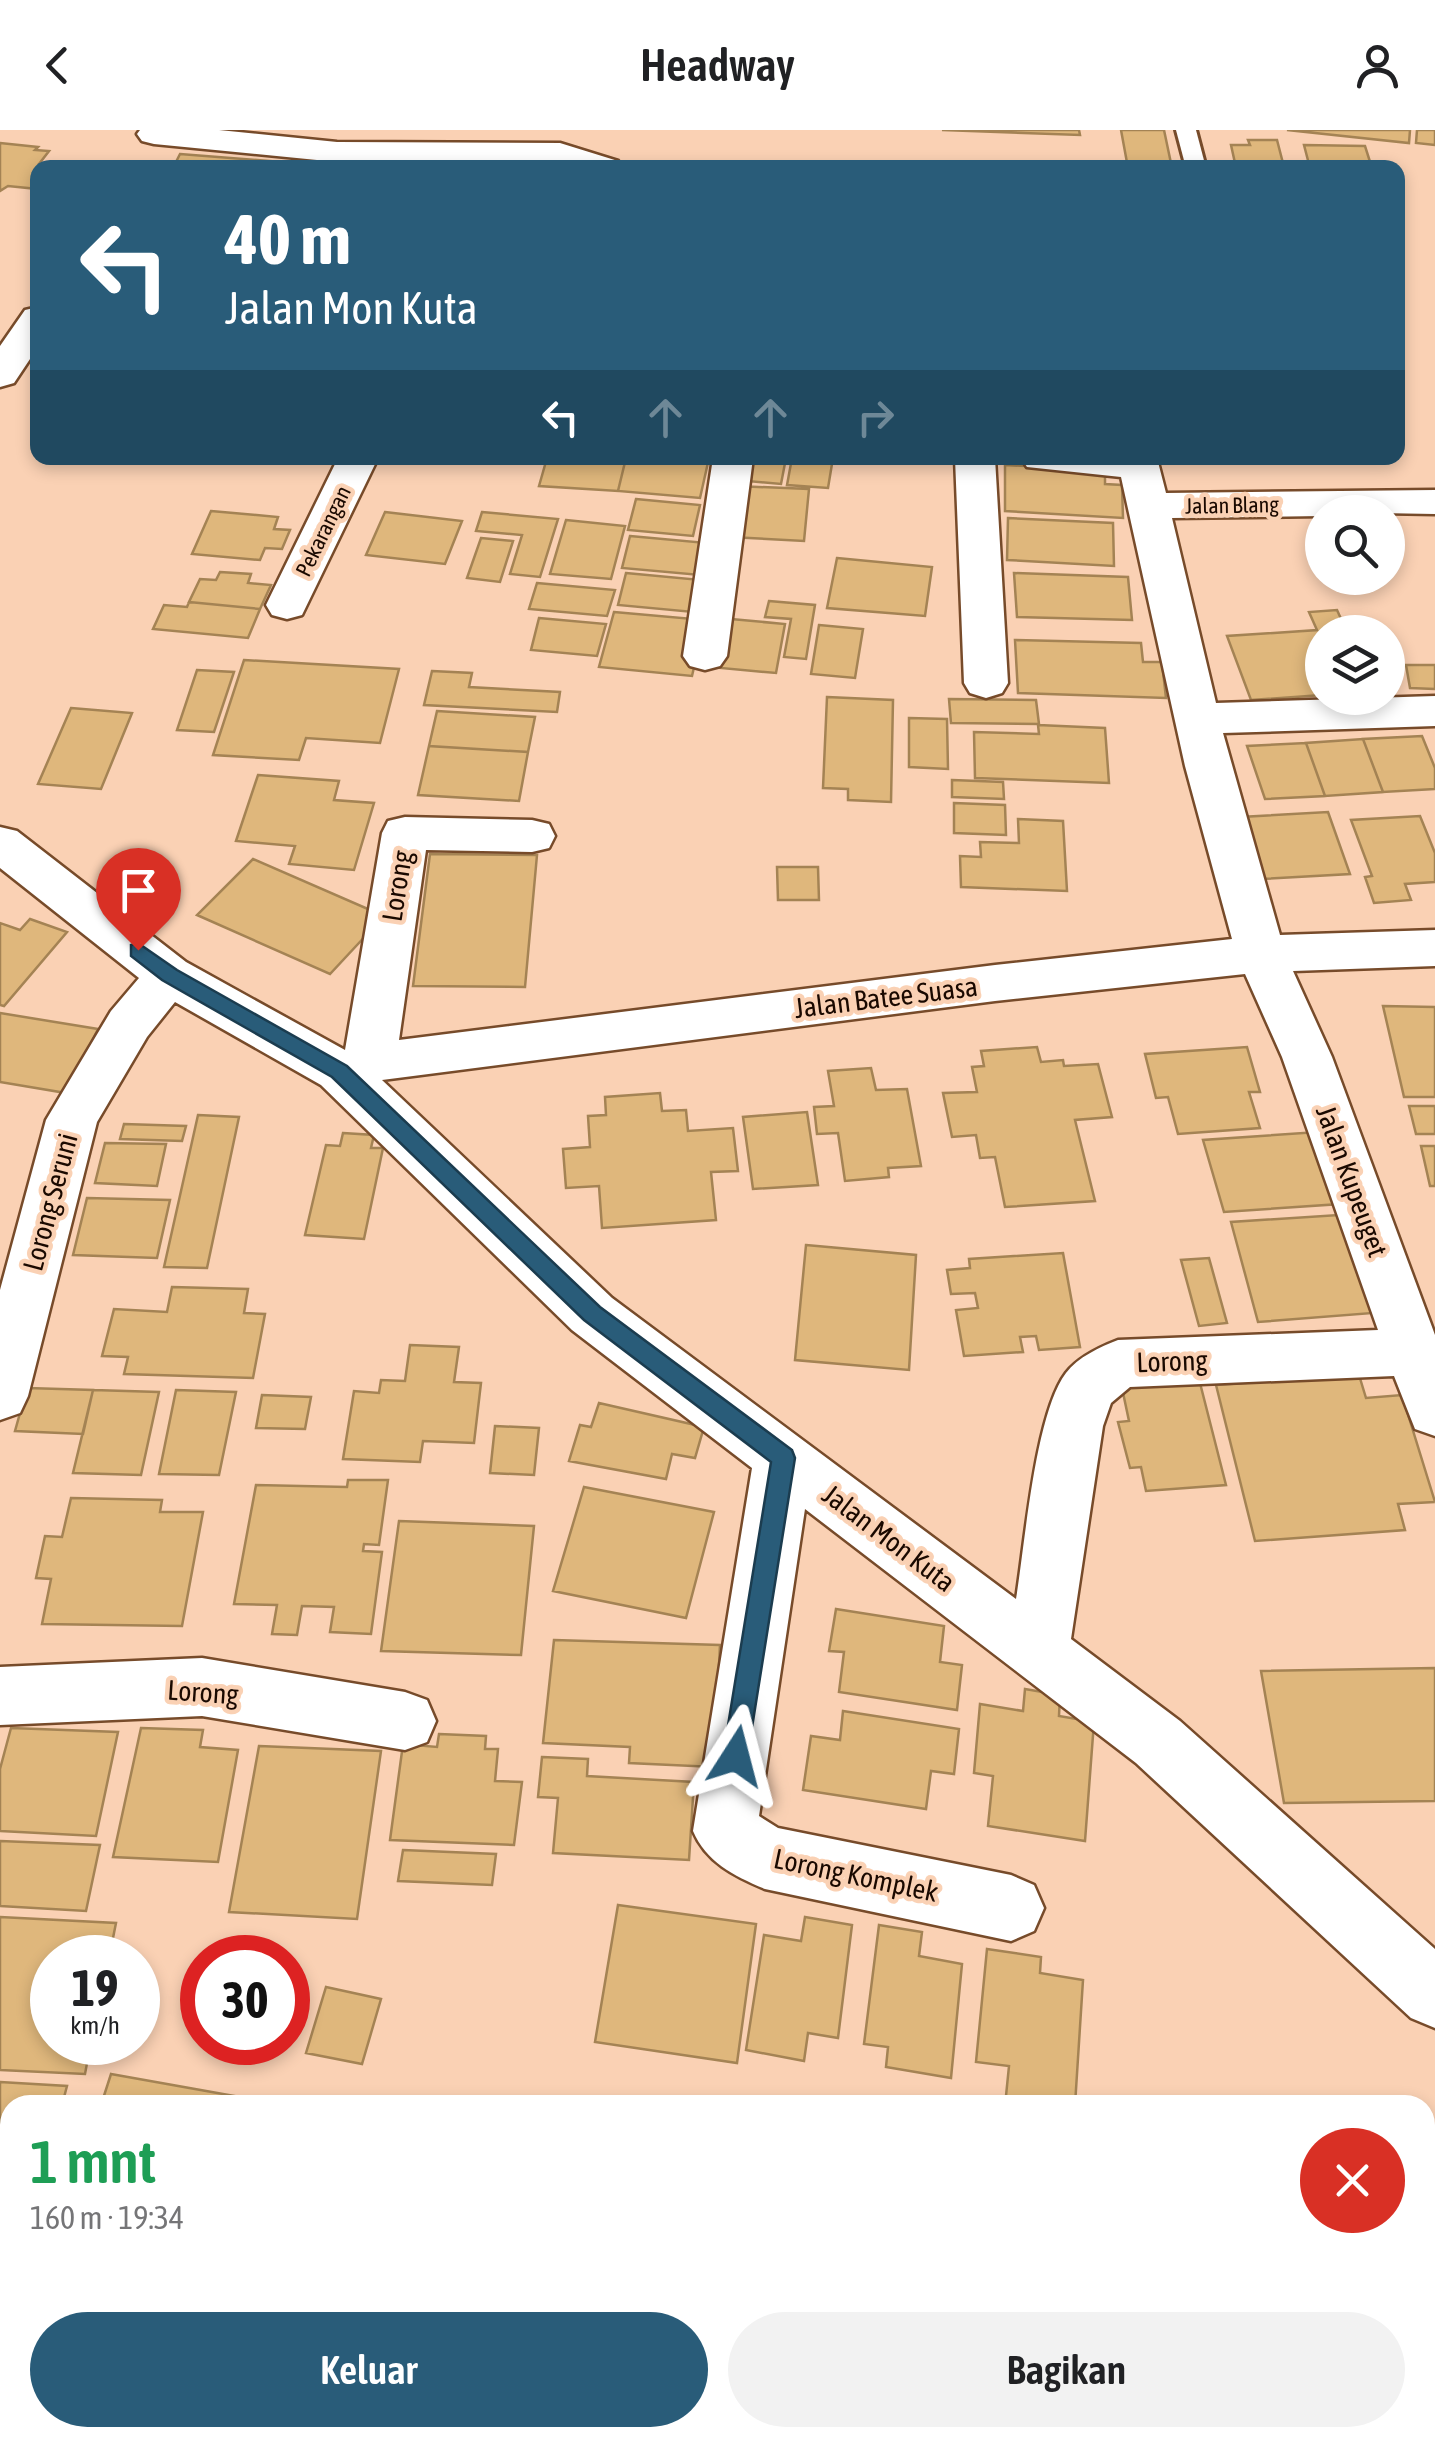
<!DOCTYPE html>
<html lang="id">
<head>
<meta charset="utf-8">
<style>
  :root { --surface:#fff; --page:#f2f2f2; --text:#202124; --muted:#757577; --accent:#295c79 }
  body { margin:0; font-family:"Asap Condensed",sans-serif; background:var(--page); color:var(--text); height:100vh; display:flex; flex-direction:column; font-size:38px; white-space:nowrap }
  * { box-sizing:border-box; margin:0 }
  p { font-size:32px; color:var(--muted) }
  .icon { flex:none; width:55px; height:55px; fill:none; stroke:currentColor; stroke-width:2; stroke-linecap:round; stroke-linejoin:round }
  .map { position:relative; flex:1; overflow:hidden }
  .sheet { position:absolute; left:0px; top:1965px; width:1435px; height:352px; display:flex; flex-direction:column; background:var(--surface); border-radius:30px 30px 0 0; box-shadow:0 5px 15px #0003 }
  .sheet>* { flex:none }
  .top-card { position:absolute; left:30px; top:30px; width:1375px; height:305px; border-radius:20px; box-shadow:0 5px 15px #0003; background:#295c79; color:#fff; overflow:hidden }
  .controls { position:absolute; left:1305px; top:365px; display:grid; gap:20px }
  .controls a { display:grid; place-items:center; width:100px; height:100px; border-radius:50%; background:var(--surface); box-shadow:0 5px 15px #0003; font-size:50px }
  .speed { position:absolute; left:30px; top:1805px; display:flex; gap:20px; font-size:50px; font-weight:700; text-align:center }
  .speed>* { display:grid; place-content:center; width:130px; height:130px; border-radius:50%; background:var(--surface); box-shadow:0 5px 15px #0003; line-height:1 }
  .speed small { font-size:25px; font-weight:400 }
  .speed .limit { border:15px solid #d22; background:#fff; color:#111 }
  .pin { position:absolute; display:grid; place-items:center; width:85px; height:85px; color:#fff; margin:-102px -42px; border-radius:50% 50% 50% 0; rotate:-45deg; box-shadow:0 0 10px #0007 }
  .pin .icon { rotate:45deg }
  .me { position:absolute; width:110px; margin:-55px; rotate:9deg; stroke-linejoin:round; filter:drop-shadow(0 0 8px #0008) }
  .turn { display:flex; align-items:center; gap:35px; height:210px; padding:0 30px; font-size:45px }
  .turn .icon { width:130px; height:130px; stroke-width:2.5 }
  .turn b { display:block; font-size:70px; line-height:85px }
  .lanes { display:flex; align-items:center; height:95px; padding:0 30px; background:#0003; justify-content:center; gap:50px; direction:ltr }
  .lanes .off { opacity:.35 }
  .round { display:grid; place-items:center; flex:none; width:105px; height:105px; border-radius:52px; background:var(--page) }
  .summary { display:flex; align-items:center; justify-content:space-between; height:170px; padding:0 30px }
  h1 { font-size:60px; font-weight:600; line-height:75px; color:#1e9e55 }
  .button { display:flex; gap:20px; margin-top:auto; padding:20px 30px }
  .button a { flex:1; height:115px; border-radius:60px; background:var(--accent); color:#fff; font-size:40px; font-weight:600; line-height:115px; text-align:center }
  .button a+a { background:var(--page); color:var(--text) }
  header { display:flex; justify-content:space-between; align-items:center; height:130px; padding:0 30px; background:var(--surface); font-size:45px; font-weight:600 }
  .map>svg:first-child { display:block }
  .building { fill:#dfb77c; stroke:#a48354; stroke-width:2.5 }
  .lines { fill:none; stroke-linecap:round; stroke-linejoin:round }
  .lane-casing { stroke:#774b2a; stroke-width:6 }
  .street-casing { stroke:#774b2a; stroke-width:5 }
  .lane { fill:#fff; fill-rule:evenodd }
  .street { fill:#fff; fill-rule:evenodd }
  .route { fill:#295c79; stroke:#1b3c4f; stroke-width:2.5 }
  .labels { text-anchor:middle; stroke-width:9; stroke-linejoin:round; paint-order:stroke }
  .far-street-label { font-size:22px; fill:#1a0900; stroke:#fad1b4 }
  .street-label { font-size:28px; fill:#1a0900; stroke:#fad1b4 }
</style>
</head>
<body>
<header><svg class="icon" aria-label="back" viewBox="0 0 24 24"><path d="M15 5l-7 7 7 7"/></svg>Headway<svg class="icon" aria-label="person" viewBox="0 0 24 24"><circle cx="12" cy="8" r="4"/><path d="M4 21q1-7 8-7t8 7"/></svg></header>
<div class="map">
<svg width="1435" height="2316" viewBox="0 0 1435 2316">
  <rect width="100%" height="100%" fill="#fad1b4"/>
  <!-- building -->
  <path class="building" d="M942,0h137l1,5z
    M1121,0h43l8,38h-44z
    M1287,0h123l-1,13z
    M1417,0h18v15l-19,-2z
    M1248,10h29l7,27 -49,-4 -4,-18h19z
    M0,13l38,4 -3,3 14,1 -10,13 18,2 -19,2v21l-30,-3 -8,5z
    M1304,15l61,1 7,22h-62z
    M180,24l128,10 -2,4h-133z
    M547,328h79l-8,33 -79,-5z
    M626,328h83l-9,40 -82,-7z
    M741,328h45l-5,26 -45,-4z
    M792,328h41l-5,30 -41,-3z
    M1005,335l100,5v14l17,1 1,33 -118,-7z
    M736,356l73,3 -5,52 -74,-4z
    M636,369l64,6 -7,31 -65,-6z
    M211,381l67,6 -4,12 16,1 -8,19 -17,-1 -5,12 -68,-6z
    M385,382l77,9 -17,43 -79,-9z
    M482,382l76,7 -18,58 -30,-3 12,-39 -46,-4z
    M1008,388l105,5 1,43 -107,-6z
    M566,390l59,6 -14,53 -61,-5z
    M630,406l77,7 -7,32 -78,-7z
    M481,408l32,3 -13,41 -33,-4z
    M837,428l95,9 -7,49 -98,-8z
    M220,442l31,2 -3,9 23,2 -11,24 -71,-7 11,-23 16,1z
    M626,443l75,7 -8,32 -75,-7z
    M1014,443l114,4 4,43 -115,-3z
    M537,453l78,7 -8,26 -78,-7z
    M769,471l46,4 -9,54 -22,-2 7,-38 -26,-2z
    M189,472l71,7 -12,29 -95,-9 11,-24 23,2z
    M1337,480l10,22h-25v63l-71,5 -24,-64 90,-6 -8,-18z
    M614,482l91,8 -13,56 -93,-9z
    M539,488l67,6 -9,32 -66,-6z
    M720,488l65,6 -9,49 -66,-6z
    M819,495l44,4 -8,49 -44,-4z
    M1015,510l126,3 2,19h19l4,36 -148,-5z
    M244,530l155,9 -19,74 -74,-5 -7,22 -86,-5z
    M1406,535h29v24l-25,-1z
    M197,540l37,2 -20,60 -37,-2z
    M432,541l40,2 -3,14 91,5 -3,20 -133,-7z
    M827,567l66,3 -2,102 -43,-2v-11l-25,-1z
    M949,569l87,1 3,24 -88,-1z
    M71,578l61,5 -31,76 -63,-5z
    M437,581l98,6 -7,35 -99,-6z
    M909,588l38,1 1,50 -39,-2z
    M1038,595l67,3 4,55 -134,-5 -1,-46 65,2z
    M1422,606l13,32v21l-52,3 -20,-53z
    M1363,609l20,53 -58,4 -19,-53z
    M1306,613l19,53 -60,3 -18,-53z
    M429,616l99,6 -9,49 -101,-6z
    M258,645l81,6 -5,19 40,3 -20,67 -65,-6 6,-18 -59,-5z
    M952,650l51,2 1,17 -52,-2z
    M954,673l51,2 1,30 -52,-2z
    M1328,682l22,62 -88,5 -21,-62z
    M1420,686l15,37v29l-30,2 6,16 -37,3 -9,-26 7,-1 -21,-56z
    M1018,689l45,2 4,70 -106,-4 -1,-31 21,1 -1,-15 39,1z
    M430,724l107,1 -12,132 -112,-1z
    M253,729l131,57 -54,58 -133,-59z
    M777,737h41l1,33h-41z
    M30,789l37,13 -63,74 -4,-1v-82l20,7z
    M1383,876l52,1v90h-31z
    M0,883l98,16 -32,64 -66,-11z
    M1037,917l4,15 22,-2 1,6 34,-2 14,53 -37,3 20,81 -90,6 -10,-50 -15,1 -4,-23 -24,2 -9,-44 34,-1 -5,-25 12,-1 -3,-15z
    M1247,917l13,45h-11l11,36 -82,6 -10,-37 -12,1 -11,-44z
    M871,938l5,22 31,-1 14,77 -33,2 1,9 -44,4 -7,-48 -21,1 -3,-27 20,-1 -6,-35z
    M660,963l2,18 24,-1 2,21 45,-3 5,43 -27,1 5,48 -114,8 -3,-42 -33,2 -3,-39 27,-2 -2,-31 18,-1 -1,-18z
    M1409,976h26v28h-19z
    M807,982l11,73 -65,4 -10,-72z
    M198,985l41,2 -32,151 -43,-1z
    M124,994l62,2 -4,15 -62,-2z
    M1318,1002l22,72 -116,8 -21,-72z
    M343,1003l31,2 -3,13h12l-19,91 -59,-4 21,-90 14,1z
    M105,1013l61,1 -9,42 -62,-3z
    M1421,1016h14v40h-5z
    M87,1068l83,2 -13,58 -84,-3z
    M1354,1084l32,98 -128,10 -27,-100z
    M806,1115l110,10 -7,115 -114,-10z
    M1063,1123l17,94 -41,3 -3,-14 -16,1 3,15 -59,4 -8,-46 22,-2 -3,-15 -24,1 -4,-24 23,-2 -1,-9z
    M1209,1128l18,65 -28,3 -18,-66z
    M172,1157l76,2 -4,24 21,1 -12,64 -129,-4 4,-17 -26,-1 12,-47 53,3z
    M410,1215l49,2 -5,35 27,1 -7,60 -51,-2 -3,21 -77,-3 11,-68 25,2 2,-13 24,1z
    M1359,1245l7,23 36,-3 33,107 -37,2 7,26 -150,11 -39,-156z
    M1200,1253l26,102 -80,6 -5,-24 -11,1 -12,-46 11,-1 -7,-33z
    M27,1258l66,2 -10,44 -68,-3z
    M93,1260l66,2 -18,83 -68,-2z
    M176,1260l60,2 -17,83 -60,-1z
    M262,1265l49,2 -6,32 -49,-1z
    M599,1273l105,24 -9,31 -23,-4 -6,25 -97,-18 11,-36 11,2z
    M495,1296l44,2 -5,47 -44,-2z
    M348,1350h40l-9,65 -15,-1 -1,7 19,1 -11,82 -41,-2 4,-25 -32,-1 -5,29 -25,-1 5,-29 -43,-1 22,-119 91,2z
    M584,1357l130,25 -28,106 -133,-27z
    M71,1368l91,2 -2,12h43l-21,114 -140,-2 9,-45 -15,-1 9,-42 17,1z
    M399,1391l135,5 -13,129 -140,-4z
    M836,1479l108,17 -4,36 22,3 -5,45 -118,-18 5,-40 -15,-1z
    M554,1510l166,5 -6,122 -85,-4 1,-16 -87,-4z
    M1435,1538v133l-151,2 -23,-132z
    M1025,1559l35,6 -1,21 35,6 -9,119 -97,-15 5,-50 -19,-3 6,-69 43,7z
    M843,1581l116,18 -5,45 -23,-3 -5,38 -123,-19 8,-54 29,4z
    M11,1598l107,4 -22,104 -96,-5v-62z
    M141,1598l62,2 -3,17 38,3 -20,112 -105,-5z
    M439,1604l47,2 -1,13h13l-3,32 27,1 -8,63 -124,-5 13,-96 34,3z
    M259,1616l122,5 -24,168 -128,-7z
    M542,1627l46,2 -1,17 107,6 -5,78 -136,-7 5,-55 -20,-1z
    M0,1711l100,4 -14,66 -86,-5z
    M403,1720l93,4 -4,31 -94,-4z
    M618,1775l138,19 -19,139 -142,-21z
    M0,1787l116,6 -7,35h-57v84h39l-6,32 -85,-4z
    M805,1787l47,8 -14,113 -30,-5 -4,28 -58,-11 18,-115 37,6z
    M879,1795l43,7 -3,24 43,8 -11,114 -65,-11 2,-20 -24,-3z
    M987,1819l54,8 -1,16 43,7 -8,125 -69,-9 3,-30 -33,-4z
    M326,1857l55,12 -19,65 -56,-11z
    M111,1944l140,25 -2,6h-148z
    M0,1952l67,4 -5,19h-52v119h-10z
    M1425,2053l10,2v172l-10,-3z
    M1425,2289l10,1v26h-167v-8h157z
    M208,2308h106l-1,8h-69z
    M363,2308h125l-2,8h-125z
    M513,2308h105l13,2 -1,6h-119z
    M710,2308h107l-1,8h-107z
    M998,2308h164l30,8h-195z"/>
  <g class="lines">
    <defs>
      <path id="lane" d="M1176,0h20l10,38h-20z"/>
      <path id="street" d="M140,0h79l118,12 223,1 58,18 5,7 -286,-6 -183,-18 -12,-3 -5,-7z
        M38,177v40l-24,36 -14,4v-41l25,-36z
        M338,328h40l-76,157 -15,4 -15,-4 -6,-10z
        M713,328h40l-26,198 -7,10 -15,4 -15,-4 -7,-10z
        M955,328h40l13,225 -6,10 -16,5 -16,-5 -6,-10z
        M1021,328h136l9,35 269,-3v24l-113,-2v4l-150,2 44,185 219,-7v30l-212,7 57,202 155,-5v36l-142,5 39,86 103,278v101l-20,-7 -21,-53 -264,11 -19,16 -8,23 -32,213 109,82 255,228v79l-24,-10 -275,-255 -331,-254 -46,307 19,12 233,47 23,10 10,23 -10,23 -23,10 -246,-52c-31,-13 -59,-27 -72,-58l59,-363 -180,-138 -251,-245 -146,-83 -28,35 -50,85 -69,274 -8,17 -20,7v-130l46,-170 65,-109 28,-33 -139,-110v-41l17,4 169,131 159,88 37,-217 6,-12 17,-4 127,3 17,4 6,12 -6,12 -17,4 -106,-2 -27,190 596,-75 237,-26 -47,-173 -64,-289 -94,-10zM1245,844l37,83 96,273 -260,10c-18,7 -40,17 -52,33 -31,41 -41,171 -50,226l-404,-301 -230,-218 613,-79z
        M202,1528l203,34 22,8 9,21 -9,21 -22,8 -203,-34 -202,9v-58z"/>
    </defs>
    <!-- lane casing -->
    <use href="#lane" class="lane-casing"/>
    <!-- street casing -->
    <use href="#street" class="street-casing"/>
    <!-- lane -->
    <use href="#lane" class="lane"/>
    <!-- street -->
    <use href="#street" class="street"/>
  </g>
  <!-- route -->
  <path class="route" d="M138,813l39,27 170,96 253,241 192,143 3,8 -49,307 -10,4 -9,-4 -4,-9 48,-294 -187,-142 -252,-243 -170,-97 -31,-24v-11z"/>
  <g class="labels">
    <!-- far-street labels -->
    <g class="far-street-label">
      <text transform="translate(1232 375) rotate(-1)" y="8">Jalan Blang</text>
      <text transform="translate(323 401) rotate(-64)" y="8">Pekarangan</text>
    </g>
    <!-- street labels -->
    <g class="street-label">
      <text transform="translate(397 756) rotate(-81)" y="10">Lorong</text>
      <text transform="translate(886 867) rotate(-7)" y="10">Jalan Batee Suasa</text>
      <text transform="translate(1352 1051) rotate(70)" y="10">Jalan Kupeuget</text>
      <text transform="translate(50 1072) rotate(-75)" y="10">Lorong Seruni</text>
      <text transform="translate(1172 1231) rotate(-2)" y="10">Lorong</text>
      <text transform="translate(889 1408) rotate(37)" y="10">Jalan Mon Kuta</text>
      <text transform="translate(203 1562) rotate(4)" y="10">Lorong</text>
      <text transform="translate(856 1745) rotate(12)" y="10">Lorong Komplek</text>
    </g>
  </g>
</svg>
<div class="controls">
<a><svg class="icon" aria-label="search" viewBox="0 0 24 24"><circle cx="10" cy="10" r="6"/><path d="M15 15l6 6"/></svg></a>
<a><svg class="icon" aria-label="layers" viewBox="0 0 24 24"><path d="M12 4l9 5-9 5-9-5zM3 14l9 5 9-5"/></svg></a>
</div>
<div class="speed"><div>19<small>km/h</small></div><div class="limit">30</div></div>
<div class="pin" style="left:138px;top:820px;background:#d93025"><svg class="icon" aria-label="arrive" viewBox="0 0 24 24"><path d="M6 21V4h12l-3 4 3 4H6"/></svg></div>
<svg class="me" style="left:736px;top:1626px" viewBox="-20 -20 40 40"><path d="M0-17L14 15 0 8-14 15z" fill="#295c79" stroke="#fff" stroke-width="4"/></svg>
<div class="top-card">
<div class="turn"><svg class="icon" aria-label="left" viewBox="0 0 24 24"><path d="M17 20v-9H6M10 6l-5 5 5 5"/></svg><div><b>40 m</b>Jalan Mon Kuta</div></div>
<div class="lanes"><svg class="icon" aria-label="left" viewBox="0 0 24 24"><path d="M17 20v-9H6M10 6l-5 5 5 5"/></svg><svg class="icon off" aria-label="ahead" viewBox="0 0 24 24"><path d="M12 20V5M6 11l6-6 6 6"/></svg><svg class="icon off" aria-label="ahead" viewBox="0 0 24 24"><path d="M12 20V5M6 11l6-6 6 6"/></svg><svg class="icon off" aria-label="right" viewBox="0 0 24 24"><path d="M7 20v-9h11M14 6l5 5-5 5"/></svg></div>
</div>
<section class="sheet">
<div class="summary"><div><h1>1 mnt</h1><p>160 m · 19:34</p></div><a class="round" style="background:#d93025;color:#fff"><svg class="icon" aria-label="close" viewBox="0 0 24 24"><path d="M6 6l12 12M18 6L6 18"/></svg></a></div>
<div class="button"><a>Keluar</a><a>Bagikan</a></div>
</section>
</div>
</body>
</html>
